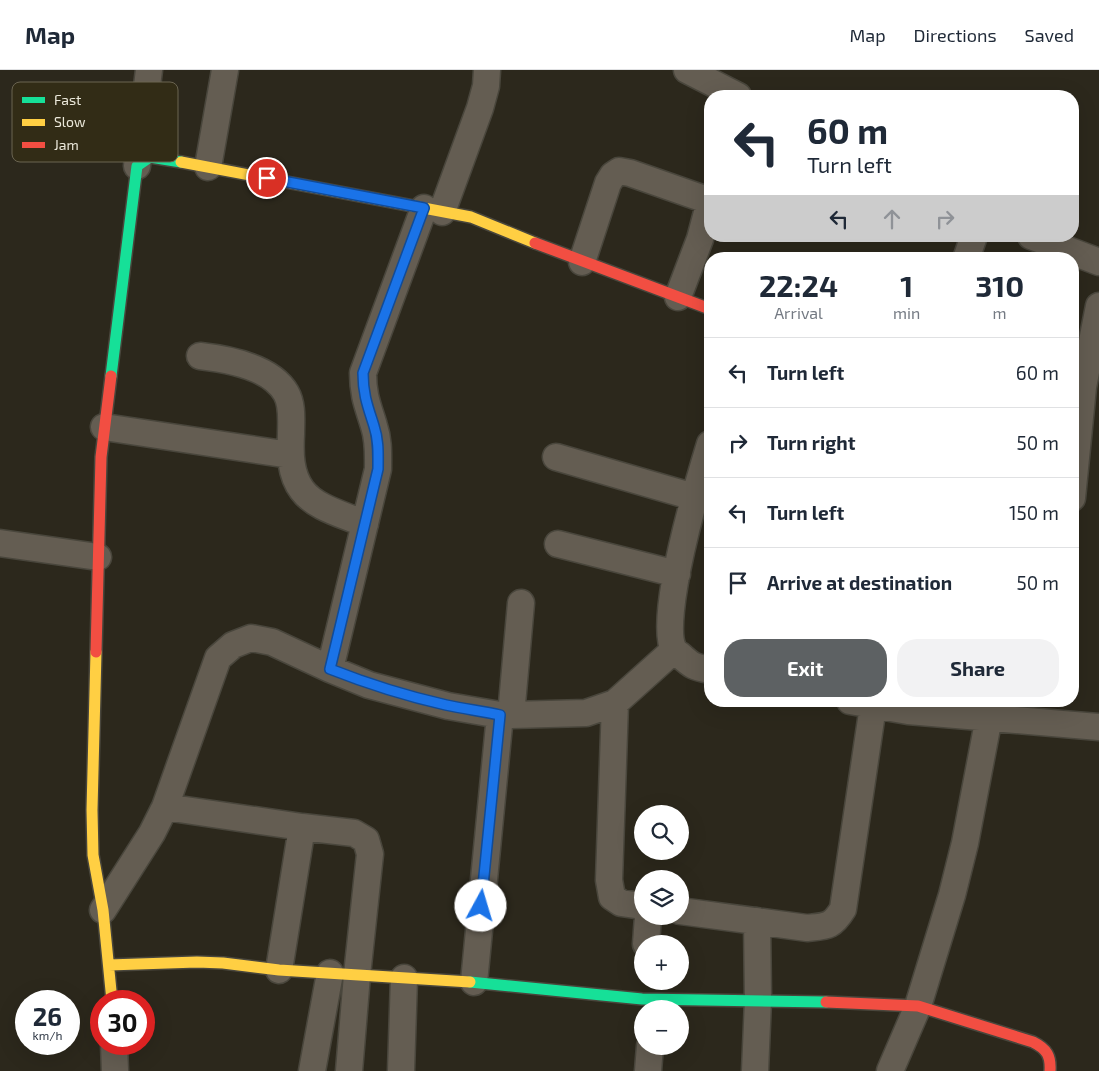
<!DOCTYPE html>
<html lang="en">
<head>
<meta charset="utf-8">
<style>
  :root { --surface:#fff; --page:#f2f2f3; --text:#1f2937; --muted:#747a83; --line:#e0e1e3; --accent:#5d6163 }
  body { margin:0; font-family:"Exo 2",sans-serif; background:var(--page); color:var(--text); height:100vh; display:flex; flex-direction:column; font-size:19px; white-space:nowrap }
  * { box-sizing:border-box; margin:0 }
  p { font-size:16px; color:var(--muted) }
  .icon { flex:none; width:28px; height:28px; fill:none; stroke:currentColor; stroke-width:2; stroke-linecap:round; stroke-linejoin:round }
  .map { position:relative; flex:1; overflow:hidden }
  .sheet { position:absolute; left:704px; top:182px; width:375px; height:455px; display:flex; flex-direction:column; background:var(--surface); border-radius:20px; box-shadow:0 5px 20px #0002 }
  .sheet>* { flex:none }
  .hud { position:absolute; left:704px; top:20px; width:375px; height:152px; border-radius:20px; box-shadow:0 5px 20px #0002; background:#fff; color:var(--text); overflow:hidden }
  .buttons { position:absolute; left:634px; top:735px; display:grid; gap:10px }
  .buttons a { display:grid; place-items:center; width:55px; height:55px; border-radius:50%; background:var(--surface); box-shadow:0 5px 20px #0002; font-size:25px }
  .speed { position:absolute; left:15px; top:920px; display:flex; gap:10px; font-size:25px; font-weight:700; text-align:center }
  .speed>* { display:grid; place-content:center; width:65px; height:65px; border-radius:50%; background:var(--surface); box-shadow:0 5px 20px #0002; line-height:1 }
  .speed small { font-size:12px; font-weight:400 }
  .speed .limit { border:8px solid #d22; background:#fff; color:#111 }
  .pin { position:absolute; display:grid; place-items:center; width:42px; height:42px; color:#fff; margin:-21px; border:2px solid #fff; border-radius:50%; box-shadow:0 1px 5px #0007 }
  .me { position:absolute; width:55px; margin:-28px; rotate:6deg; stroke-linejoin:round; filter:drop-shadow(0 0 4px #0008) }
  .turn { display:flex; align-items:center; gap:18px; height:105px; padding:0 20px; font-size:22px }
  .turn .icon { width:65px; height:65px; stroke-width:2.5 }
  .turn b { display:block; font-size:35px; line-height:42px }
  .lanes { display:flex; align-items:center; height:48px; padding:0 20px; background:#0003; justify-content:center; gap:25px; direction:ltr }
  .lanes .off { opacity:.35 }
  .eta { display:flex; justify-content:space-evenly; align-items:center; height:85px; text-align:center }
  .eta b { font-size:30px; font-weight:700; line-height:35px }
  .primary-button { display:flex; gap:10px; margin-top:auto; padding:10px 20px }
  .primary-button a { flex:1; height:58px; border-radius:20px; background:var(--accent); color:#fff; font-size:20px; font-weight:700; line-height:58px; text-align:center }
  .primary-button a+a { background:var(--page); color:var(--text) }
  ul { padding:0; list-style:none }
  li { display:flex; align-items:center; gap:15px; height:70px; padding:0 20px; border-top:1px solid var(--line) }
  li div { flex:1 }
  li b { display:block; font-size:19px }
  li em { font-style:normal }
  header { display:flex; align-items:center; gap:30px; box-sizing:border-box; height:70px; padding:0 25px; background:var(--surface); border-bottom:1px solid var(--line) }
  header strong { font-size:24px }
  nav { display:flex; gap:28px; margin-inline-start:auto; font-size:18px }
  .map>svg:first-child { display:block }
  .lines { fill:none; stroke-linecap:round; stroke-linejoin:round }
  .street-casing { stroke:#49463c; stroke-width:29 }
  .fast-casing { stroke:#49463c; stroke-width:14 }
  .slow-casing { stroke:#49463c; stroke-width:14 }
  .jam-casing { stroke:#49463c; stroke-width:14 }
  .street { stroke:#645d52; stroke-width:26 }
  .fast { stroke:#16e098; stroke-width:11 }
  .slow { stroke:#ffcf43; stroke-width:11 }
  .jam { stroke:#f24e42; stroke-width:11 }
  .route-casing { stroke:#114b97; stroke-width:12 }
  .route { stroke:#1a73e8; stroke-width:9 }
  .key { fill:#322c16; stroke:#6a6451; stroke-width:1 }
  .key-label { font-size:14px; fill:#ebe8da }
</style>
</head>
<body>
<header>
<strong>Map</strong>
<nav><a>Map</a><a>Directions</a><a>Saved</a></nav>
</header>
<div class="map">
<svg width="1099" height="1001" viewBox="0 0 1099 1001">
  <rect width="100%" height="100%" fill="#2c281c"/>
  <g class="lines">
    <defs>
      <path id="street" d="M687,0l51,26
        M137,96l12,-96
        M208,97l17,-97
        M442,142l38,-104 6,-22 1,-16
        M1031,166l68,26
        M966,189l8,-23
        M582,192l26,-79 5,-8 6,-4 11,2 80,28 -10,38 -22,58
        M200,286c27,3 71,11 86,37 7,12 5,28 5,41 -1,19 -1,40 11,56 13,18 43,25 63,34
        M104,357l186,28
        M710,374c-11,36 -53,177 -36,206 1,3 4,4 6,5 12,11 14,12 30,15
        M556,387l138,40
        M1072,428l11,-111 16,-81
        M0,473l98,14
        M558,474l119,30
        M330,599l48,-200c0,-14 1,-28 -4,-43 -6,-20 -11,-30 -11,-53l61,-165
        M850,631l58,10 191,16
        M615,633l-6,177 3,17 9,6 21,3
        M511,645l10,-112
        M165,737l137,20 52,6 12,7 4,14 -13,121 -8,96
        M103,840l49,-77 13,-26 53,-149 15,-13 18,-7 21,4 58,27 39,16 79,21 52,9h11l75,-2 29,-10 59,-53
        M680,841l127,17c20,-2 25,-1 36,-19l30,-203
        M646,874l2,-28
        M279,900l23,-143
        M474,912l26,-267
        M114,974l1,27
        M312,1001l18,-98
        M401,1001l3,-93
        M648,1001l2,-25
        M755,1001l3,-71 -1,-79
        M890,1001l28,-65 34,-111 13,-52 24,-126 12,-16"/>
      <path id="fast" d="M111,306l26,-210 13,-9 31,5
        M470,912l172,17 184,3"/>
      <path id="slow" d="M181,92l290,55 64,26
        M96,582l-4,158 1,45 10,55 9,91
        M109,895l88,-3 26,1 56,7 191,12"/>
      <path id="jam" d="M535,173l175,66
        M96,582l5,-195 10,-81
        M826,932l92,4 115,36c14,7 18,14 17,29"/>
    </defs>
    <!-- street casing -->
    <use href="#street" class="street-casing"/>
    <!-- fast casing -->
    <use href="#fast" class="fast-casing"/>
    <!-- slow casing -->
    <use href="#slow" class="slow-casing"/>
    <!-- jam casing -->
    <use href="#jam" class="jam-casing"/>
    <!-- street -->
    <use href="#street" class="street"/>
    <!-- fast -->
    <use href="#fast" class="fast"/>
    <!-- slow -->
    <use href="#slow" class="slow"/>
    <!-- jam -->
    <use href="#jam" class="jam"/>
  </g>
  <g class="lines">
    <defs>
      <path id="route" d="M267,108l157,30 -61,165c0,22 5,34 11,53 5,15 4,29 4,43l-48,200c38,15 76,27 116,36 18,4 36,6 54,10l-19,191"/>
    </defs>
    <!-- route casing -->
    <use href="#route" class="route-casing"/>
    <!-- route -->
    <use href="#route" class="route"/>
  </g>
  <!-- legend -->
  <rect x="12" y="12" width="166" height="80" rx="8" class="key"/>
  <rect x="22" y="27" width="23" height="6" fill="#16e098"/>
  <rect x="22" y="49" width="23" height="7" fill="#ffcf43"/>
  <rect x="22" y="72" width="23" height="6" fill="#f24e42"/>
  <g class="key-label">
    <text x="54" y="35">Fast</text>
    <text x="54" y="57">Slow</text>
    <text x="54" y="80">Jam</text>
  </g>
</svg>
<div class="buttons">
<a><svg class="icon" aria-label="search" viewBox="0 0 24 24"><circle cx="10" cy="10" r="6"/><path d="M15 15l6 6"/></svg></a>
<a><svg class="icon" aria-label="layers" viewBox="0 0 24 24"><path d="M12 4l9 5-9 5-9-5zM3 14l9 5 9-5"/></svg></a>
<a>+</a>
<a>−</a>
</div>
<div class="speed"><div>26<small>km/h</small></div><div class="limit">30</div></div>
<div class="pin" style="left:267px;top:108px;background:#d93025"><svg class="icon" aria-label="arrive" viewBox="0 0 24 24"><path d="M6 21V4h12l-3 4 3 4H6"/></svg></div>
<svg class="me" style="left:481px;top:836px" viewBox="-20 -20 40 40"><circle r="19" fill="#fff"/><path d="M0-13L10 11 0 6-10 11z" fill="#1a73e8"/></svg>
<div class="hud">
<div class="turn"><svg class="icon" aria-label="left" viewBox="0 0 24 24"><path d="M17 20v-9H6M10 6l-5 5 5 5"/></svg><div><b>60 m</b>Turn left</div></div>
<div class="lanes"><svg class="icon" aria-label="left" viewBox="0 0 24 24"><path d="M17 20v-9H6M10 6l-5 5 5 5"/></svg><svg class="icon off" aria-label="ahead" viewBox="0 0 24 24"><path d="M12 20V5M6 11l6-6 6 6"/></svg><svg class="icon off" aria-label="right" viewBox="0 0 24 24"><path d="M7 20v-9h11M14 6l5 5-5 5"/></svg></div>
</div>
<section class="sheet">
<div class="eta">
<div><b>22:24</b><p>Arrival</p></div>
<div><b>1</b><p>min</p></div>
<div><b>310</b><p>m</p></div>
</div>
<ul>
<li><svg class="icon" aria-label="left" viewBox="0 0 24 24"><path d="M17 20v-9H6M10 6l-5 5 5 5"/></svg><div><b>Turn left</b></div><em>60 m</em></li>
<li><svg class="icon" aria-label="right" viewBox="0 0 24 24"><path d="M7 20v-9h11M14 6l5 5-5 5"/></svg><div><b>Turn right</b></div><em>50 m</em></li>
<li><svg class="icon" aria-label="left" viewBox="0 0 24 24"><path d="M17 20v-9H6M10 6l-5 5 5 5"/></svg><div><b>Turn left</b></div><em>150 m</em></li>
<li><svg class="icon" aria-label="arrive" viewBox="0 0 24 24"><path d="M6 21V4h12l-3 4 3 4H6"/></svg><div><b>Arrive at destination</b></div><em>50 m</em></li>
</ul>
<div class="primary-button"><a>Exit</a><a>Share</a></div>
</section>
</div>
</body>
</html>
